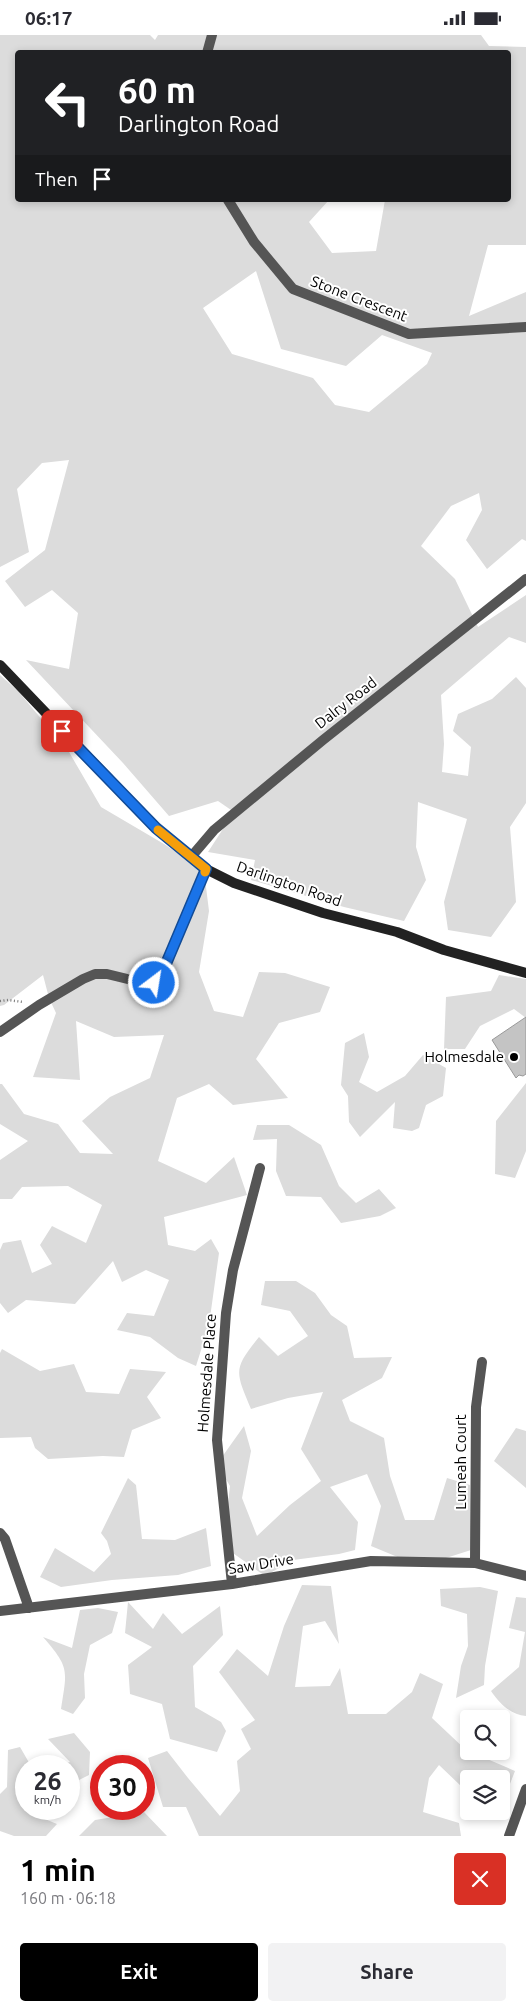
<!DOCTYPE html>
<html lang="en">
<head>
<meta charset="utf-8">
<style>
  :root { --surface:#fff; --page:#f2f2f3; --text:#2b2b33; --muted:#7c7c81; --accent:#000 }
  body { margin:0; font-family:Ubuntu,sans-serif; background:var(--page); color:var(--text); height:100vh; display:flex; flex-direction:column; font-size:19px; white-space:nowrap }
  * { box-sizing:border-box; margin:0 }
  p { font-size:16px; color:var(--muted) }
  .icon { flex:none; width:28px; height:28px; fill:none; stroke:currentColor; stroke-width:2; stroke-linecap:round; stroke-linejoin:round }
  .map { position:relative; height:1801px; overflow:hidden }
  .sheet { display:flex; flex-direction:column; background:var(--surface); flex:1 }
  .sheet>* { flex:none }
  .top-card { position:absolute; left:15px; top:15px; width:496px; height:152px; border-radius:5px; box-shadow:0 2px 8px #0003; background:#202124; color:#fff; overflow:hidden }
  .controls { position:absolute; left:460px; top:1675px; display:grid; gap:10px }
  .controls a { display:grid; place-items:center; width:50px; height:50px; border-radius:5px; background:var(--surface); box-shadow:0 2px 8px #0003; font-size:25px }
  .speed { position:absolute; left:15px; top:1720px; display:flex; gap:10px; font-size:25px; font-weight:700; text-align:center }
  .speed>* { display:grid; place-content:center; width:65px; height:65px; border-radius:50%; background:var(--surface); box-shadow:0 2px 8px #0003; line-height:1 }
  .speed small { font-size:12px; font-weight:400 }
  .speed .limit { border:8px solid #d22; background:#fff; color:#111 }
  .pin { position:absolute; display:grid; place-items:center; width:42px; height:42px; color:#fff; margin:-21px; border-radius:10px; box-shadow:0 2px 8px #0006 }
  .me { position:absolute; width:55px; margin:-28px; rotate:31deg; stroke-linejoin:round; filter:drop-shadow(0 0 4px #0008) }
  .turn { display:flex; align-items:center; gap:18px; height:105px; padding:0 20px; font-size:22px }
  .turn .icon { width:65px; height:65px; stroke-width:2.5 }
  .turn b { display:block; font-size:35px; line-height:42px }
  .then { display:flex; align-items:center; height:48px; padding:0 20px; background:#0003; gap:10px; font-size:19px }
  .round { display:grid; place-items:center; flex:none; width:52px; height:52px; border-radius:5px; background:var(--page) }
  .overview { display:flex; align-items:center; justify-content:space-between; height:85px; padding:0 20px }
  h1 { font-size:30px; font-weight:600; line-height:38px; color:var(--accent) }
  .action { display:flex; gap:10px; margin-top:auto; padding:10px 20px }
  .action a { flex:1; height:58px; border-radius:5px; background:var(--accent); color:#fff; font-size:20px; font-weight:600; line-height:58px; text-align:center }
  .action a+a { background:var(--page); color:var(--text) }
  .status { display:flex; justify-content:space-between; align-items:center; height:35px; padding:0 25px; background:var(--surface); direction:ltr }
  .status svg { height:14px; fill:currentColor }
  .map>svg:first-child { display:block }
  .green { fill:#dcdcdc; fill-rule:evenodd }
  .building { fill:#c4c4c4; stroke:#999 }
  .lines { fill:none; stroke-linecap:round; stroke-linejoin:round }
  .path { stroke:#777; stroke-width:2.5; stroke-dasharray:1 2.5; stroke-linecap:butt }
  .street { stroke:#555; stroke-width:10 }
  .secondary { stroke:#222; stroke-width:10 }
  .route-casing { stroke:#114b97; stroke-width:12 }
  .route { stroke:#1a73e8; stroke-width:9 }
  .slow { stroke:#f59e0b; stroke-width:9 }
  .poi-dot { fill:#000; stroke:#fff; stroke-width:2 }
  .labels { text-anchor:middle; stroke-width:4; stroke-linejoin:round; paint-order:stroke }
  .street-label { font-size:15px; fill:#000; stroke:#fff }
  .poi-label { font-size:15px; fill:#000; stroke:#fff; text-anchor:end }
</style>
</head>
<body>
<div class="status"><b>06:17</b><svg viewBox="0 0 49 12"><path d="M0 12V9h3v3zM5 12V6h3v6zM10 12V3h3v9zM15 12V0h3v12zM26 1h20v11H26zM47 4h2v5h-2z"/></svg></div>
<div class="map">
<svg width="526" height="1801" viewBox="0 0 526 1801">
  <rect width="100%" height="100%" fill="#fff"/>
  <!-- green -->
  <path class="green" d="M0,0h150l5,5 3,-5h323l8,11 37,1v198h-38l-19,71 57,-24v249l-4,-2 -35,30 -21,-29 16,-30 -3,-17 -28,13 -30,40 34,33 23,48 48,-32v48l-17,-6 -68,58 3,49 -2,28 26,4 3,-29 -18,-16 5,-17 34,-15 24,-22 10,11v115l-16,24 6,75 -25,35 -43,-7 -4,-28 23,-83 -49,-17 -2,45 10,33 -22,41 -60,-14 -93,-27 4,-20 -47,-8 26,-40 -16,-11 -49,15 -46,-53 -97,-103 43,9 9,-56 -26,-23 -27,17 -20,-26 40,-31 24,-90 -27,3 -25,26 12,63 -29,15zM18,18h491v147h-124l-9,51 -44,2 -23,-31 20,-22h-311zM256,236l25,78 65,17 36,-31 50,18 -5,11 -58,48 -34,-7 -22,-27 -81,-24 -29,-46z
    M0,640l18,16 51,61 32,55 63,37 40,27 5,40 -10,61 15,39 29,6 16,-45 26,1 45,14 -10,25 -41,11 -23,36 32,39 -55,7 -24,-21 -32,14 -19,63 48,22 28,-26 13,38 -83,22 4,28 27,6 16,-12 8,14 -10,72 -13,41 -18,-8 -28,-21 -33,-7 10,-17 27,3 15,-36 -23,-10 -24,12 -9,-21 -38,43 -49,-4 -18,13 -8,-10v-53l3,-7 18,-3 11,33 20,-9 -12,-19 12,-19 34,17 16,-38 -34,-19 -46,1 -10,12h-12v-39l28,-19 -28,-17v-40h2l22,30 34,10 22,29 33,1 -31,-33 28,-24 40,-19 14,-43 -50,2 -38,-16 4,59 -47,-3 23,-64 -7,-15 -6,-23 -39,30 -4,1z
    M499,940l27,4v39l-12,-9 -34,17 -15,23h-21l2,-52 45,-6z
    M364,998l5,24 -10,25 18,10 28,-16 18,-21 23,13 -3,28 -17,9 -7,23 -7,3 -19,-3 2,-26 -35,35 -11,-15 -1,-26 -7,-11 4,-42z
    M526,1048v68l-11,27 -20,-4 1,-53z
    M257,1090h32l32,20 18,41 17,17 23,-14 17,19 -16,8 -39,7 -20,-26 -35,-1 -10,-25 1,-32 -24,1z
    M265,1246h31l19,12 16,22 16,11 7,32 38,-1 -10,21 -40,22 8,21 34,17 6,38 15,44h29l13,-42 23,7 1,65 -25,8h-46l-29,-12 10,-40 -14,-32 -37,13 28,35 -3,28 -16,4 -46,6 -28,16 -42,-30 7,-60 -13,-22 27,-38 7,25 -9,47 15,38 33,-31 31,-24 -20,-32 22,-57 -35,6 -37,11c-16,-38 -18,-40 8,-72l19,19 30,-20 -18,-25 -29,-6z
    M2,1314l38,22 34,-7 12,28 33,2 11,-25 36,3 -19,25 14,21 -29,12 -8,27 -21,-1 -55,3 -13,-11 -4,-11 -31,1v-85z
    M516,1393l10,3v57l-32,-27z
    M128,1443l8,7 6,54 33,1 31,-12 5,38 -33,9 -66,5 -51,7 -21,-10 15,-29 39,24 17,-18 -4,-13 -6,-8z
    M302,1550l29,1 8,58 -14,-23 -22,5 -8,61 35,-1 10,-18 8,46h38l26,-22 8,-19 23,11 -11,34 34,32 49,21 -14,36v-28h-32v21l-7,-13 -23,-22 -10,13 -6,34 36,11 2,13h-262l-13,-29h-23l-15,-49 19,-7 21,27 32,38 20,-25 -3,-30 14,-12 -10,-20 14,-9 -36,-48 18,-23 31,27 16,-50z
    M480,1552l18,4 -13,75 -1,19 -28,13 5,-32 7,-20 -1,-32 -26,-8 -1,-17z
    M516,1562l10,1v118c-16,-2 -26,-12 -35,-25l28,-24 6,-35 -16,-4z
    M128,1567l25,27 10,-16 19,21 38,-28 3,29 -30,31 2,41 26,15 5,9 -9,21 -47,-13 -8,-35 -32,-10 -2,-29 24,-18 -27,-14z
    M98,1573l20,4 -6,21 -22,12 -6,29 1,24 -12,16 -12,-5c6,-39 9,-41 -18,-72l29,11 8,-38z
    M74,1698l16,19 -1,23 -20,10v-19h-12l13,-4 -22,-23z
    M20,1712l11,19h-5v43h13l1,8 17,7 -11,12h-32l-14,-5v-37l7,-7 1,-37z
    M144,1777l23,24h-88l16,-16z"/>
  <!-- building -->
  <path class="building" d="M526,982v57l-3,2 -4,-1 -3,3 -24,-38z"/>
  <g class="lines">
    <!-- path -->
    <path class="path" d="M0,966l8,-1 15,2"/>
    <!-- street -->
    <path class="street" d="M207,18l5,-18
      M228,165l26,42 39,47 116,45 117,-7
      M191,822l23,-27 109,-90 203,-161
      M0,997l39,-27 44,-26 12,-5h12l41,10 6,-1 6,-5 46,-109
      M0,1498l5,6 24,69
      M475,1528l1,-156 6,-45
      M232,1549l-15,-144 9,-127 7,-43 27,-102
      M0,1576l232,-27 139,-23 104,2 51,13
      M509,1801l17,-47"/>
    <!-- secondary -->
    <path class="secondary" d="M0,630l156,163 50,41 28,14 89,30 74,19 47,18 82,23"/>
  </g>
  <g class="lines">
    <defs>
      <path id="route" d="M62,696l94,97 50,41 -46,109 -6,5"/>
    </defs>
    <!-- route casing -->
    <use href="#route" class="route-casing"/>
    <!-- route -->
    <use href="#route" class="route"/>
    <!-- slow -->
    <path class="slow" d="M158,795l48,39 -1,3"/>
  </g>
  <!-- markers -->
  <circle class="poi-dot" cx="514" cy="1022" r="5"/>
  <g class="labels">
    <!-- street labels -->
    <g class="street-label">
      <text transform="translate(359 264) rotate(21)" y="5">Stone Crescent</text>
      <text transform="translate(346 668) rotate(-38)" y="5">Dalry Road</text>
      <text transform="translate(289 849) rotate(19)" y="5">Darlington Road</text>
      <text transform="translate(207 1338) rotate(-86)" y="5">Holmesdale Place</text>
      <text transform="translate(461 1427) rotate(-90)" y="5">Lumeah Court</text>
      <text transform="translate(261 1529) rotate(-9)" y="5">Saw Drive</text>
    </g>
    <!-- poi labels -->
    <g class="poi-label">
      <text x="504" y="1027">Holmesdale</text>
    </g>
  </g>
</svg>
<div class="controls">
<a><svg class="icon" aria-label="search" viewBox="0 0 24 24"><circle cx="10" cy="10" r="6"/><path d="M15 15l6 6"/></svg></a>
<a><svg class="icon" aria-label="layers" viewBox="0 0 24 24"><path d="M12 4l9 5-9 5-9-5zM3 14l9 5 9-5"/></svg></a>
</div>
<div class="speed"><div>26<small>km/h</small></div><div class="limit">30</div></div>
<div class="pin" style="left:62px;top:696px;background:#d93025"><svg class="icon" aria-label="arrive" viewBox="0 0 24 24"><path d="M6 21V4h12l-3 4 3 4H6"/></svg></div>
<svg class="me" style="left:154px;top:948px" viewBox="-20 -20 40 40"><circle r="17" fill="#1a73e8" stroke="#fff" stroke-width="3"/><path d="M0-11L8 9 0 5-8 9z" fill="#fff"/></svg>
<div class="top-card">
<div class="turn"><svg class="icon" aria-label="left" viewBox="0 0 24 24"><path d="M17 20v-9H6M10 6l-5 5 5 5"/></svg><div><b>60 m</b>Darlington Road</div></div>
<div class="then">Then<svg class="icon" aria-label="arrive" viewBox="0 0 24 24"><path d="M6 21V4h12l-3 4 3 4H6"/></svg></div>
</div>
</div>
<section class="sheet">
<div class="overview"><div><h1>1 min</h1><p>160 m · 06:18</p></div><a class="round" style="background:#d93025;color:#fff"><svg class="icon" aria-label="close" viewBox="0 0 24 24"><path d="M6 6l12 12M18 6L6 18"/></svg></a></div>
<div class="action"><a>Exit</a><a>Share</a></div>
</section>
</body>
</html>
